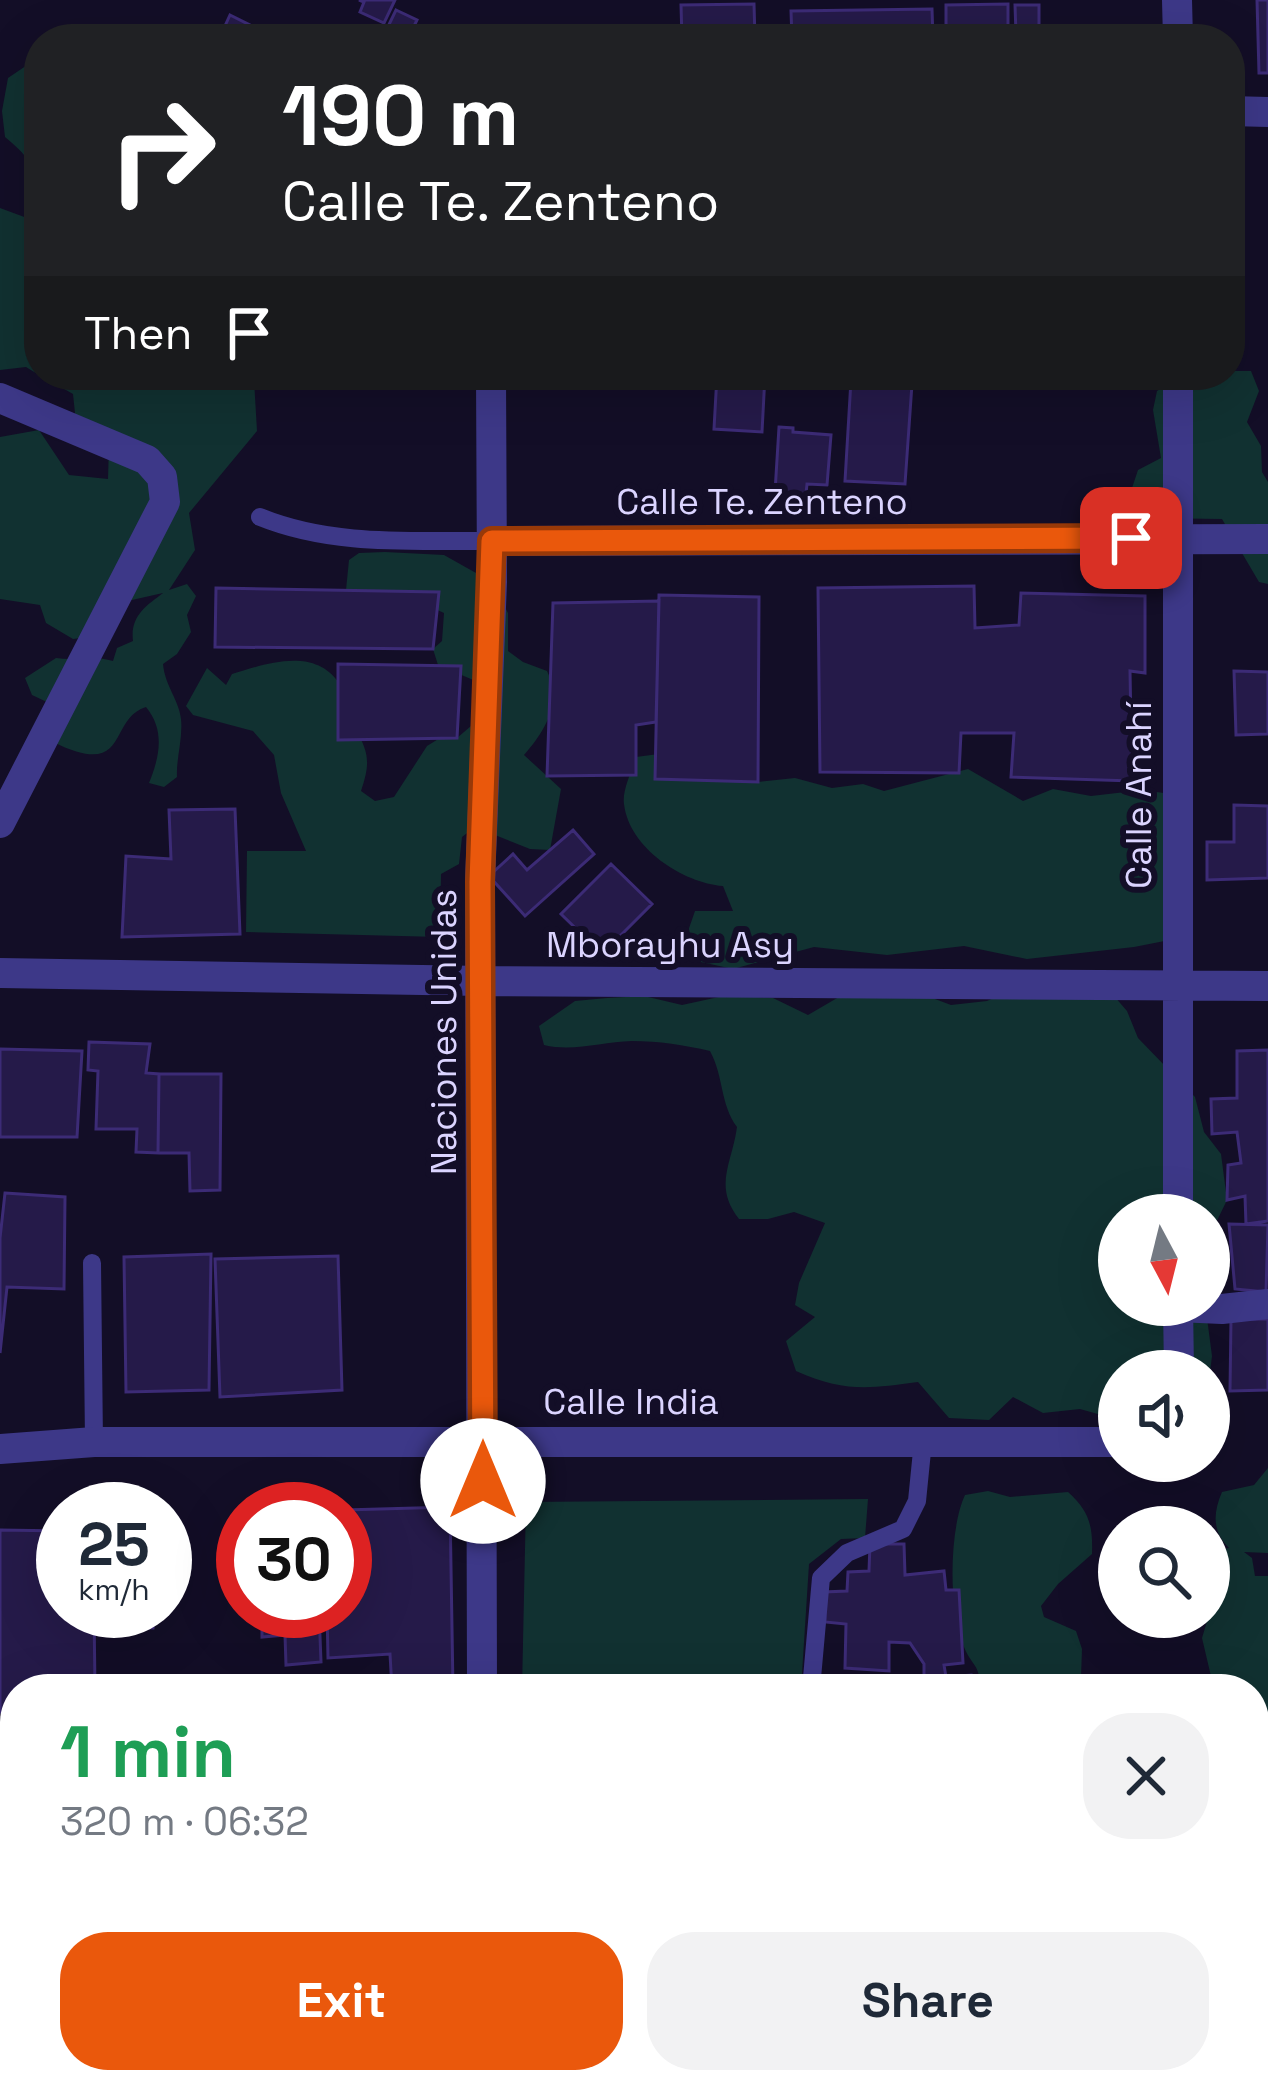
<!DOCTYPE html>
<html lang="en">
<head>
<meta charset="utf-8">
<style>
  :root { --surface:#fff; --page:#f2f2f3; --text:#1f2937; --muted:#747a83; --accent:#ea580c }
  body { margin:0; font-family:"Space Grotesk",sans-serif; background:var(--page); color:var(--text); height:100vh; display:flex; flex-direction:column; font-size:45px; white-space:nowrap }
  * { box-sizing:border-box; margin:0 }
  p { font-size:39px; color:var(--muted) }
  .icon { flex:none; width:66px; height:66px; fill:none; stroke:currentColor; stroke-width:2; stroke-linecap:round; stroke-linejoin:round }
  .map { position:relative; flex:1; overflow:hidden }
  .drawer { position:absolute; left:0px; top:1674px; width:1269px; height:420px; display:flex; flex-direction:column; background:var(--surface); border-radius:48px 48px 0 0; box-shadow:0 12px 48px #0002 }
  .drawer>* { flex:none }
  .hud { position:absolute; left:24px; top:24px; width:1221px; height:366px; border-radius:48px; box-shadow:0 12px 48px #0002; background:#202124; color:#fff; overflow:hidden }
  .needle { width:78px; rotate:173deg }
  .controls { position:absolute; left:1098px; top:1194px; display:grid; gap:24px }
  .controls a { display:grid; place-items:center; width:132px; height:132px; border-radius:50%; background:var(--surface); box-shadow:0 12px 48px #0002; font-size:60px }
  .speed { position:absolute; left:36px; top:1482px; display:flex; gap:24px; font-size:60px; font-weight:700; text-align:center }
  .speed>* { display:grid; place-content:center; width:156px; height:156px; border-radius:50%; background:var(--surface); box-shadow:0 12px 48px #0002; line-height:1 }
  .speed small { font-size:30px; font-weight:400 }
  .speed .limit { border:18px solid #d22; background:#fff; color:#111 }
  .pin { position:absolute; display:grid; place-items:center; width:102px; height:102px; color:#fff; margin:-51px; border-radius:24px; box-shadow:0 6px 18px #0006 }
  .me { position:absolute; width:132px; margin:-66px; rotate:0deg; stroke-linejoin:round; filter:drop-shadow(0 0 9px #0008) }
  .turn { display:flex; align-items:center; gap:42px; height:252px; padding:0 60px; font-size:54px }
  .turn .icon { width:156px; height:156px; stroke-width:2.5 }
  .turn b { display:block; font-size:84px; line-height:102px }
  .then { display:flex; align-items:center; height:114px; padding:0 60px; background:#0003; gap:24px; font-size:45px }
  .round { display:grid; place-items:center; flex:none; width:126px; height:126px; border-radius:48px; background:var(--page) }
  .head { display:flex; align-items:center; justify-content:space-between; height:204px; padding:0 60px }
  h1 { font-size:72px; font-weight:700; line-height:90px; color:#1e9e55 }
  .cta { display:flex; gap:24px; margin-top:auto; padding:24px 60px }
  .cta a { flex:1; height:138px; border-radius:48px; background:var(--accent); color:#fff; font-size:48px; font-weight:700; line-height:138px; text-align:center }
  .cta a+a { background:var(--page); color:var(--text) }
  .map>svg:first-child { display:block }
  .green { fill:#113131 }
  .building { fill:#251a49; stroke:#3c2b76; stroke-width:3 }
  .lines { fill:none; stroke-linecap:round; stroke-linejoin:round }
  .service { stroke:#3d3888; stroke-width:18 }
  .minor { stroke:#3d3888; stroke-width:30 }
  .route-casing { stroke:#983908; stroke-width:30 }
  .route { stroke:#ea580c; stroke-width:21 }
  .labels { text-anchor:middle; stroke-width:12; stroke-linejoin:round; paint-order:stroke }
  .street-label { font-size:36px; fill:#dbd4ff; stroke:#130e27 }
</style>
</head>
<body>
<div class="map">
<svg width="1268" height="2094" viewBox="0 0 1268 2094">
  <rect width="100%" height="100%" fill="#130e27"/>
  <!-- green -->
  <path class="green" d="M39,57v318l-13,-8 -26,3v-162l27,10c14,-41 11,-54 -22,-81l-3,-26 6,-33z
    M1234,371h17l8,20 -12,31 14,24 1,26 6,10v102l-9,-2 -37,-63 -73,-1 -13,-5 -6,-19 8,-24 23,-12 -8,-48 4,-19 28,-16h45z
    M40,375h210l4,5 3,51 -68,82 6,37 -26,40 18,-6 9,12 -9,19 4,17 -14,22 -14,10c2,22 16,36 18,55 2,20 -5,39 -4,58l-13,10 -15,-4c11,-27 16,-53 -3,-76 -39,12 -15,73 -93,35l-4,-39 -17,-8 -7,-17 31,-20c20,3 38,-3 57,3l4,-13 16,-7c-3,-25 13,-35 30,-48l-40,9 -26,34 -24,3 -27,-16 -6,-18 -40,-6v-162l39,-7 30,45 39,4 1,-33 -32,-14 -4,-38z
    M385,552l59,3 48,27 16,31v38l15,11 24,9c16,31 -2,60 -23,84l37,34 -11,61 -20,-1 -55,-22 -13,10 -3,27 -18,10 -1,63 -194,-5 1,-81h59l-25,-58 -7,-38 -21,-24 -60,-16 -7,-9 21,-38 19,17 6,-11c33,-10 82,-28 107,9 6,10 7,25 12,36 15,31 22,37 10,72l14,10 19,-4 33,-51 13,-8h17l21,-18v-38l-40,-17 -5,-16 9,-8 2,-28 -33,-15 -52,5 -13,-13 3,-30 10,-7z
    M689,750l14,30 55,2 37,-4 37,10 31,-4 21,7 84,-22 55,32 30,-12 38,7 52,-6 34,5 13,141 -56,11 -107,12 -63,-13 -77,9 -73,-8 -81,22 -32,-7 -14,-28 8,-23h38l-10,-25c-40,-3 -94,-38 -99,-82 -2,-14 8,-33 12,-47z
    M1020,986l94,10 13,15 11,27 57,59 9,35 17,22 6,46 -18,37v-22h-90v90h68l20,13 5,38 -3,24v-9h-90v49l-39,-11 -37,4 -30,-16 -24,23 -40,-2 -31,-36c-51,7 -74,10 -122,-11l-10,-30 29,-24 -20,-12 4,-22 26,-60 -31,-11 -26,7h-29c-26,-33 -7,-55 -2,-92 -17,-23 -13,-50 -27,-76 -26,-6 -51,-10 -78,-10 -30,1 -59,11 -88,4l-5,-19 36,-25 32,-3 37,-2 38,9 46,-10 45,3 35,17 36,-21 83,2 24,9 36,-4z
    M1268,1468v85l-24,-1 8,6 3,18h13v203l-5,3 -9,-6v-87h-40l-12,-51 9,-30 -2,-51 2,-6 18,-3c-17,-17 -16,-35 -7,-56l32,-7z
    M988,1491l22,6 58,-5c21,19 25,33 24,62l-34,30 -17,22 3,11 32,14 6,18 -1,28 11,12h-112c0,-26 -8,-22 -16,-42 -16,-36 -15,-118 1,-152z
    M868,1499l-3,39 -24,1 -32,25 -8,125h-279l4,-187z
    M868,2079h96l-2,15h-115v-7l21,2z"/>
  <!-- building -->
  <path class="building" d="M359,0h36l-11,23 -24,-11 4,-10z
    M1257,0h11v73h-9z
    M754,4l1,35h-73l-1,-34z
    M1008,4v35h-62v-34z
    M1015,5h24v28l-23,1z
    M932,9l1,30h-141l-1,-28z
    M396,10l21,10 -9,19h-26z
    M230,15l48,24h-59z
    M717,375h48l-3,57 -48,-3z
    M851,380l61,4 -7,100 -60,-3z
    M779,427l14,1v4l38,3 -4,50 -20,-1 -1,10 -31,-2z
    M974,586l1,42 44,-3 2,-32 124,3v77l-15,-2 2,110 -121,-4 3,-44h-53l-2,40 -139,-1 -2,-184z
    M216,588l223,4 -6,57 -218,-2z
    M659,595l100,2 -1,185 -103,-3z
    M659,601l-3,121 -20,3v50l-89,1 6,-173z
    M338,664l123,2 -4,72 -119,2z
    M1234,671l34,1v62l-32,1z
    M1234,805l34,1v72l-61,2v-38h27z
    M235,809l5,125 -118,3 4,-81 45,3 -2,-49z
    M573,830l21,24 -69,62 -36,-40 24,-22 14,16z
    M611,864l41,40 -50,50 -41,-40z
    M89,1042l61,2 -4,29 13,1 -1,79 -22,-1 1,-23h-41l2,-58 -10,-1z
    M0,1049l82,2 -5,86h-77z
    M1268,1050v171l-22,3 -1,-28 -18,4 1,-35 13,-2 -4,-31 -25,2 -1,-35 26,-1v-47z
    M159,1074h62l-1,116 -30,1 -1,-38h-31z
    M5,1193l60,4 -1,92 -57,-2 -7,66v-115z
    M1229,1224l39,1 -2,67 -31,-3z
    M211,1254l-2,136 -83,2 -2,-135z
    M338,1256l4,134 -122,7 -5,-138z
    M1231,1319h37v71l-38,1z
    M450,1507l3,182h-61l-2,-35 -62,4 -1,-47h18v-101z
    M0,1530l63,1v80h31l1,78h-80v23h-15z
    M870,1544h34l1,31 39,-4 2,19h13l4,73 -19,2 2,12 25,-2v14h-47v-25l-14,-21 -21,-1v29l-44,-3 1,-44 -21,-2 -1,-30 23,-1 1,-19 21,-1z
    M94,1611h60l-1,17 -59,-2z
    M262,1611h57l2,51 -35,3 -1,-30 -23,2z
    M1254,1833l14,3v83l-14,-4z
    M113,2079h28l5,4 4,-4h41l12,15h-112z
    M742,2079h105v15h-105z
    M1235,2079h13l11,15h-35z"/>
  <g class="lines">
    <!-- service -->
    <path class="service" d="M260,517c74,30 153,23 232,24
      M92,1263l2,179
      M811,1689l10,-111 26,-25 56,-24 14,-28 6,-60"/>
    <!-- minor -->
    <path class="minor" d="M1177,0l1,39
      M1230,111l38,1
      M1178,375v840
      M0,398l147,62 15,17 3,25 -165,321
      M492,541l776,-2
      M0,973l483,8 785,5
      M1178,1305l1,66
      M1178,1307l44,2 46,-5
      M0,1449l94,-7h1025
      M482,1689l-2,-807 12,-300 -1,-207
      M0,1959l15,-9
      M1254,2033l14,20
      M0,2057l15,20
      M1179,2094l4,-15"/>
  </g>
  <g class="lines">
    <defs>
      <path id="route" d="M483,1481l-3,-599 12,-341 639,-3"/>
    </defs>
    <!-- route casing -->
    <use href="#route" class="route-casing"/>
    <!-- route -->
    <use href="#route" class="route"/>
  </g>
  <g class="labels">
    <!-- street labels -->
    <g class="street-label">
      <text x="762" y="514">Calle Te. Zenteno</text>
      <text transform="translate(1138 795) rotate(-90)" y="13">Calle Anahí</text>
      <text x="670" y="957">Mborayhu Asy</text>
      <text transform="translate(443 1032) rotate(-90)" y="13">Naciones Unidas</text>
      <text x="631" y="1414">Calle India</text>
    </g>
  </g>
</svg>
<div class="controls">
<a><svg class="needle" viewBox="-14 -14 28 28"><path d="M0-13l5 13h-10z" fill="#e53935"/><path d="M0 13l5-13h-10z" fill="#747a83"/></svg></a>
<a><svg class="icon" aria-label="sound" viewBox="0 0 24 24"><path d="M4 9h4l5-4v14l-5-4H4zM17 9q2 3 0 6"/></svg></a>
<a><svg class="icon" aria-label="search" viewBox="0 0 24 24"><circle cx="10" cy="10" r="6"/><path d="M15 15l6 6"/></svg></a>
</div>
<div class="speed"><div>25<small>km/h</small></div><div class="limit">30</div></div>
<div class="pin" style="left:1131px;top:538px;background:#d93025"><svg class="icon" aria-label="arrive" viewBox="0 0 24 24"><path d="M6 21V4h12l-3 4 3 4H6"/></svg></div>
<svg class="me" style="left:483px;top:1481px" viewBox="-20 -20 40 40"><circle r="19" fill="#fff"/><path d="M0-13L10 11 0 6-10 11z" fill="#ea580c"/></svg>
<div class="hud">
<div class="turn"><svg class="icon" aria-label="right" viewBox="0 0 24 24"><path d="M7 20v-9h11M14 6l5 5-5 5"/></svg><div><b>190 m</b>Calle Te. Zenteno</div></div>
<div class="then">Then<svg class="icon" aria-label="arrive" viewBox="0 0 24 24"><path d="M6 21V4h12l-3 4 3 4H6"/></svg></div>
</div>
<section class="drawer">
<div class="head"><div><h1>1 min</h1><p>320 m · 06:32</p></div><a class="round"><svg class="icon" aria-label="close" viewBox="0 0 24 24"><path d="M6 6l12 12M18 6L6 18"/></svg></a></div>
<div class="cta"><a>Exit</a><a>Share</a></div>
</section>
</div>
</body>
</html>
